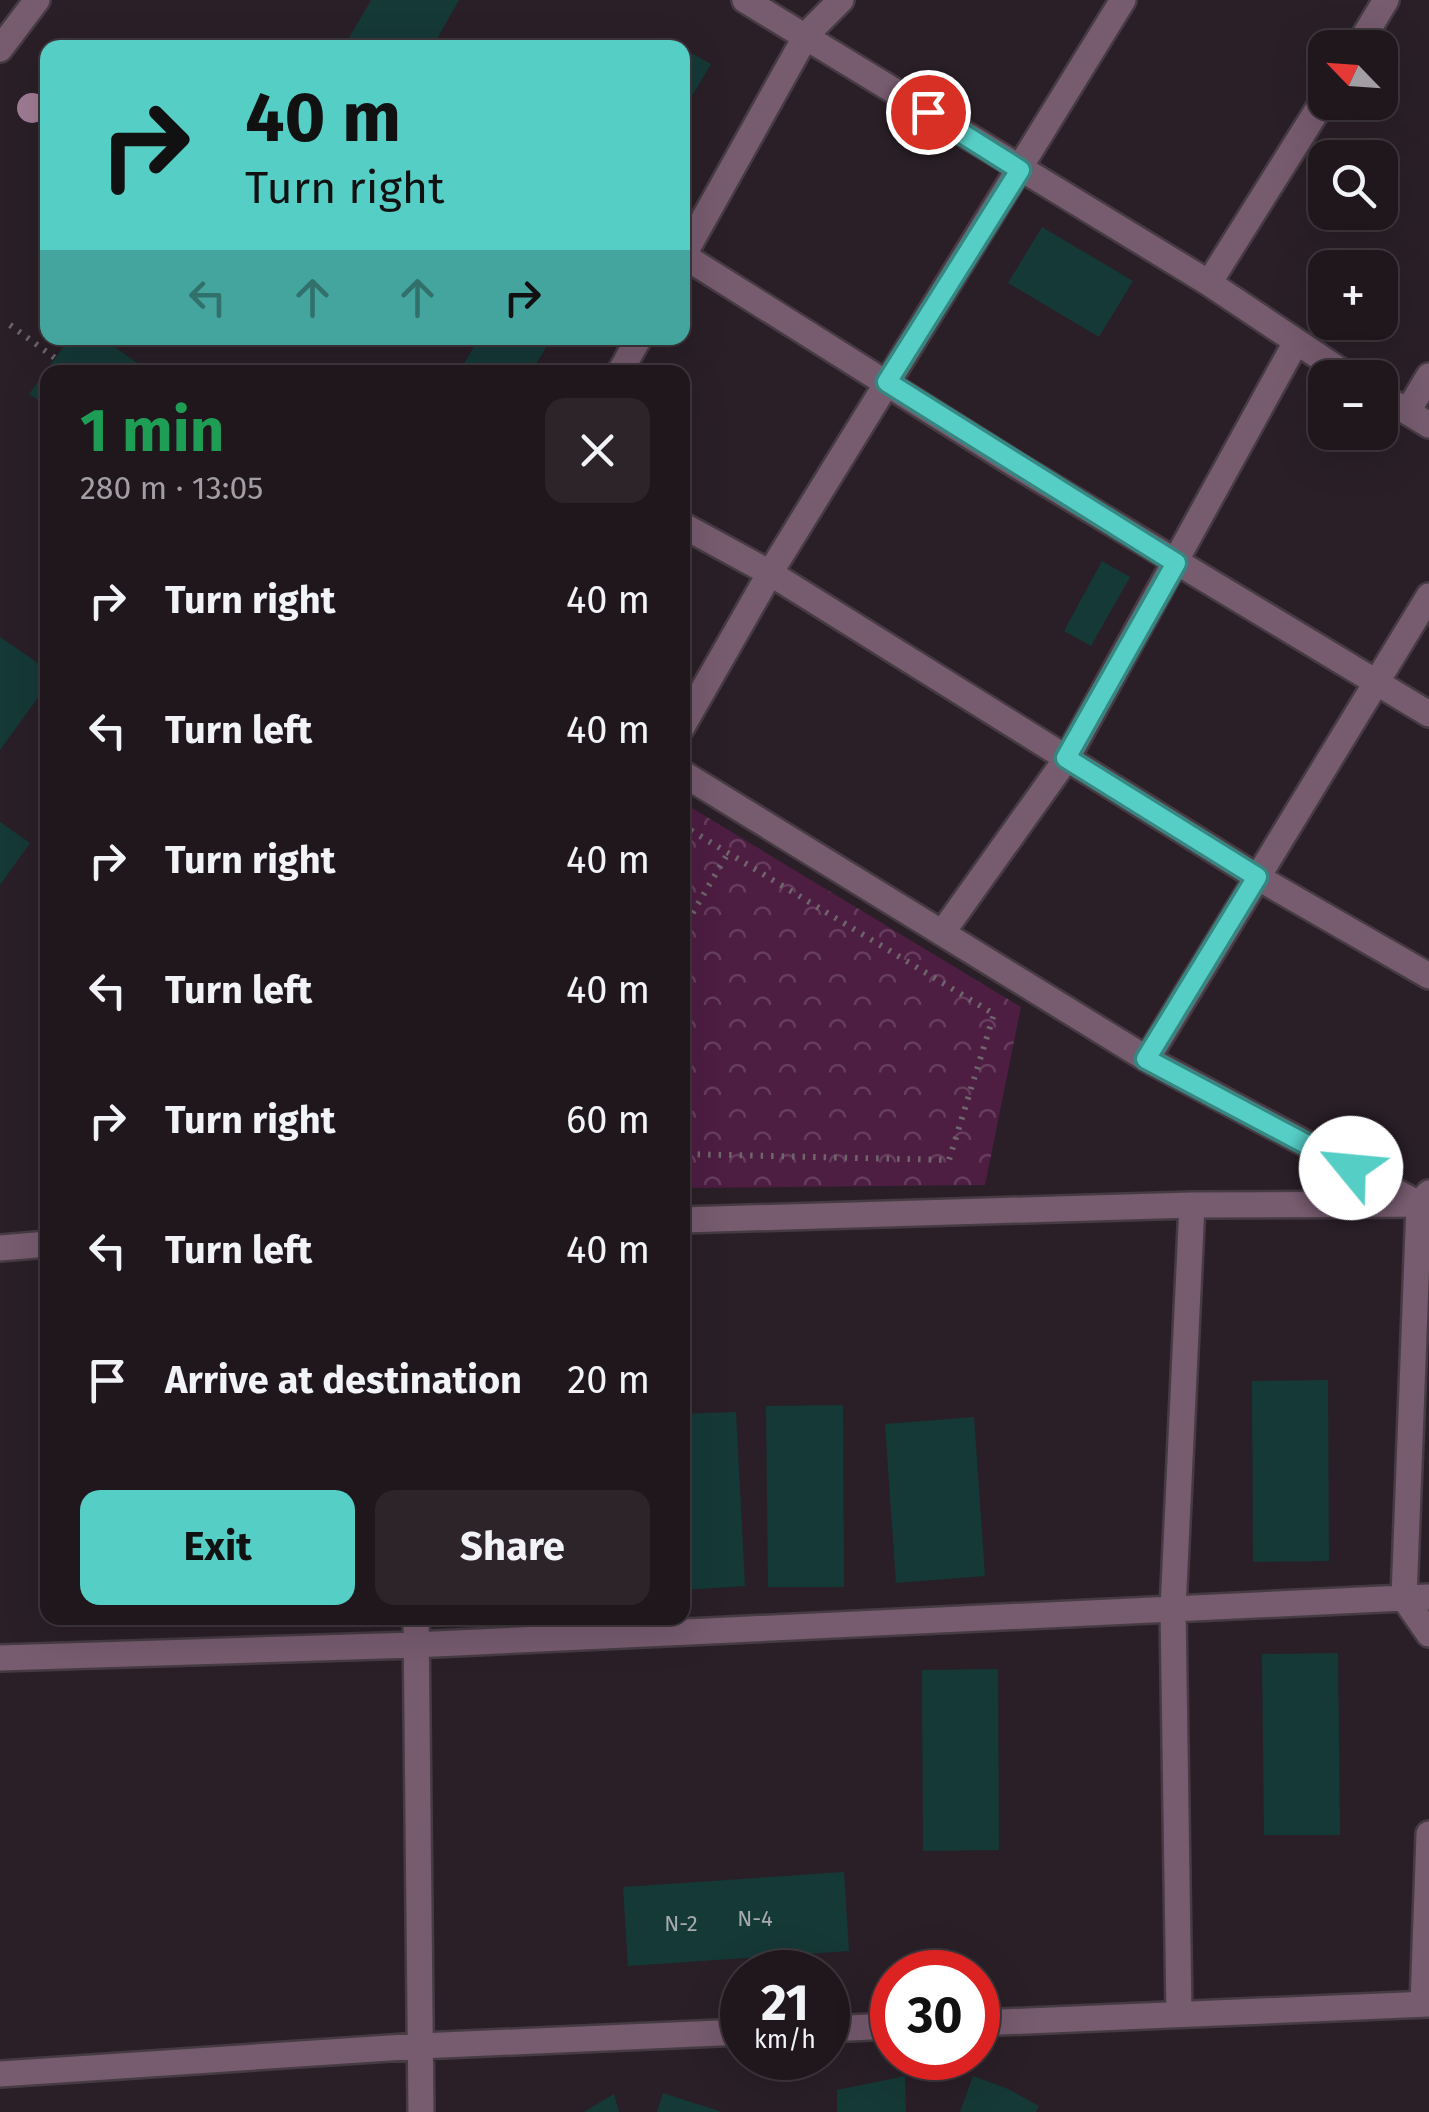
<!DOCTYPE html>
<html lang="en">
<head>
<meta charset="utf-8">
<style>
  :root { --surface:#20171d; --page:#2d242a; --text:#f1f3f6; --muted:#a29fa4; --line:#3d363b; --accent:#55cec6 }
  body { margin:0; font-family:"Fira Sans",sans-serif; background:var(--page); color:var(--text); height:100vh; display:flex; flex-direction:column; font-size:38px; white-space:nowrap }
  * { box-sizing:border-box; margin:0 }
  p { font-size:32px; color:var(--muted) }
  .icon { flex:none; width:55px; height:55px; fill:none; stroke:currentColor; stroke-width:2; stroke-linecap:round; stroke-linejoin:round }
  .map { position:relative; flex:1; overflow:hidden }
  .side { position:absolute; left:40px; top:365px; width:650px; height:1260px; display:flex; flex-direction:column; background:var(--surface); border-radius:20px; box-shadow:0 10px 40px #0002,0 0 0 2px var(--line) }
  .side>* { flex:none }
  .banner { position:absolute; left:40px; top:40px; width:650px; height:305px; border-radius:20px; box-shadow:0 10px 40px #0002,0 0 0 2px var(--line); background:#55cec6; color:#111; overflow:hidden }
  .needle { width:65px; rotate:295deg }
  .fabs { position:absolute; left:1308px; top:30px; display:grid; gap:20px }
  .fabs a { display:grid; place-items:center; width:90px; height:90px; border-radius:20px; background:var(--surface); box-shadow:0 10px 40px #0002,0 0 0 2px var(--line); font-size:50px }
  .speed { position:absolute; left:720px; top:1950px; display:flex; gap:20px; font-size:50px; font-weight:700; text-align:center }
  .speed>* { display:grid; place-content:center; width:130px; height:130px; border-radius:50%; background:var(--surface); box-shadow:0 10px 40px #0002,0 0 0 2px var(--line); line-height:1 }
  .speed small { font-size:25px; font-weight:400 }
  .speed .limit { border:15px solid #d22; background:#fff; color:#111 }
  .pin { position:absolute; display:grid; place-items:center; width:85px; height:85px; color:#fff; margin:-42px; border:5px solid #fff; border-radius:50%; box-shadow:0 2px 10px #0007 }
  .me { position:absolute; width:110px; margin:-55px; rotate:298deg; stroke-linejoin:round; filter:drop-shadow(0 0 8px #0008) }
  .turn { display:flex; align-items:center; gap:35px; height:210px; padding:0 40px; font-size:45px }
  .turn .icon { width:130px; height:130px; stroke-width:2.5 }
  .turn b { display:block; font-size:70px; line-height:85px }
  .lanes { display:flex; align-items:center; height:95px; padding:0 40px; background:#0003; justify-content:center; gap:50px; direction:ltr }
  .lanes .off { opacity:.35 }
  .round { display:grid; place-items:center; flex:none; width:105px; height:105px; border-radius:20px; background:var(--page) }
  .head { display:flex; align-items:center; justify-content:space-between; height:170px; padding:0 40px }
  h1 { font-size:60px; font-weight:700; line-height:75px; color:#1e9e55 }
  .cta { display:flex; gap:20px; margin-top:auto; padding:20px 40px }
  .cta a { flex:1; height:115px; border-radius:20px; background:var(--accent); color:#111; font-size:40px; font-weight:700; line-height:115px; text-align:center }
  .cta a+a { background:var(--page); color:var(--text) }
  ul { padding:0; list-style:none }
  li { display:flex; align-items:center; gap:30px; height:130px; padding:0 40px }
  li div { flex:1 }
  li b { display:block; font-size:38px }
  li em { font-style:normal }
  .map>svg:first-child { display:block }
  .park { fill:url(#park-crowns) }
  .building { fill:#153937 }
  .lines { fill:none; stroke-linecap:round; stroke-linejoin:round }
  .minor-casing { stroke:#463b43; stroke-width:30 }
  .path { stroke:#6f656c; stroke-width:6; stroke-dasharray:2.5 8; stroke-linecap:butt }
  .minor { stroke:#775b6f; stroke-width:25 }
  .tree { fill:#9e7b94 }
  .route-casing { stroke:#378681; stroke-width:25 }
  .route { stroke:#55cec6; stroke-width:18 }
  .labels { text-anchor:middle; stroke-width:10; stroke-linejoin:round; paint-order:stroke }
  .number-label { font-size:22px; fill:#a8abae }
</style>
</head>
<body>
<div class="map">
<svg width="1429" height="2112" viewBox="0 0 1429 2112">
  <defs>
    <pattern id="park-crowns" width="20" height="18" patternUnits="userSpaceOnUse" patternTransform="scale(2.5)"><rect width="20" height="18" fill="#4d1d42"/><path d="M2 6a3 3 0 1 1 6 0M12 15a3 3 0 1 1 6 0" fill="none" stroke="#663d5d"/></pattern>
  </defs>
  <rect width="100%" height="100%" fill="#2a1f27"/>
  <!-- park -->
  <path class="park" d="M682,802l339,205 -36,178 -302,3z"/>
  <!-- building -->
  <path class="building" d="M371,0h88l-27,48h-89z
    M682,48l29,16 -29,49z
    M1042,227l91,54 -34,56 -91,-54z
    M70,338h32l48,34h-102v35l-19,-13z
    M479,338h73l-21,34h-72z
    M1102,561l28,16 -39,69 -27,-15z
    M0,637l48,33v14l-48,66z
    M0,822l30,21 -30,42z
    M1328,1380l1,181 -76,1 -1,-181z
    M843,1405l1,182h-76l-2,-181z
    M736,1412l9,174 -63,4v-176z
    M974,1417l11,159 -89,7 -11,-159z
    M1338,1653l2,182h-76l-2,-181z
    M998,1669l1,181 -76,1 -1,-181z
    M844,1872l5,79 -221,15 -5,-79z
    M905,2076l1,36h-69v-22z
    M973,2076l35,13 31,17 -3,6h-76z
    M663,2093l56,18v1h-62z
    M614,2094l5,18h-35z"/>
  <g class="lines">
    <defs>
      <path id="minor" d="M745,0l464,283 142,95
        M1123,0l-353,573 487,304 172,99
        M1357,48l29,-48
        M0,49l37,-49
        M684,256l332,209 413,249
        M682,258l125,-224 34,-34
        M1209,283l116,-185
        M620,372l19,-34
        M1380,395l49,30
        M1408,411l21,-35
        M682,525l88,48 -88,154
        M682,773l465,286 272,145
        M942,933l125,-175 228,-414
        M1147,1059l282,-463
        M682,1220l510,-15 222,-1
        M0,1248l48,-4
        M1429,1597l-25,1 25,36
        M416,1618l5,494
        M0,1658l414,-13 990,-47 15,-394 10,-11
        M1423,2004l6,-170
        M1179,2014l-6,-405 19,-404
        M978,2023l451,-19
        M828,2029l64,-3
        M0,2074l420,-28 322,-14"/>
    </defs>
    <!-- minor casing -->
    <use href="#minor" class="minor-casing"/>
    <!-- path -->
    <path class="path" d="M10,325l45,33
      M682,825l312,189 -45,146 -267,-6
      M682,931l46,-78"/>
    <!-- minor -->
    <use href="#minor" class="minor"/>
  </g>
  <!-- trees -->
  <circle class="tree" cx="32" cy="108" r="15"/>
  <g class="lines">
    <defs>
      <path id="route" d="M928,112l92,58 -133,212 289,181 -110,195 191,119 -111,182 205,109"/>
    </defs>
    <!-- route casing -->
    <use href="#route" class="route-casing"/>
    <!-- route -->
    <use href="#route" class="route"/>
  </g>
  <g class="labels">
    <!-- number labels -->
    <g class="number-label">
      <text x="755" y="1926">N-4</text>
      <text x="681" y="1931">N-2</text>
    </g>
  </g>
</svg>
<div class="fabs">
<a><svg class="needle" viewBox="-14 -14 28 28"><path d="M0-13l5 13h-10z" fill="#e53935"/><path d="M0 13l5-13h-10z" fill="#a29fa4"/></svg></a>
<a><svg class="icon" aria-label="search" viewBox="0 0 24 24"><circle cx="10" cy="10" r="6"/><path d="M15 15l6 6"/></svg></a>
<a>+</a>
<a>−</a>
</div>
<div class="speed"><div>21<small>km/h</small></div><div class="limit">30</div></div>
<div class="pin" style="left:928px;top:112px;background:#d93025"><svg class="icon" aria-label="arrive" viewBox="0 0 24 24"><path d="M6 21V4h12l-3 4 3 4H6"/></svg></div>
<svg class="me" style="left:1351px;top:1168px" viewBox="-20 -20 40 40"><circle r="19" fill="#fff"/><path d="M0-13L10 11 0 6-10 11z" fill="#55cec6"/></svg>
<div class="banner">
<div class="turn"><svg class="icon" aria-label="right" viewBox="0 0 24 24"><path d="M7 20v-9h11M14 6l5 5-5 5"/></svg><div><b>40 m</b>Turn right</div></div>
<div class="lanes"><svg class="icon off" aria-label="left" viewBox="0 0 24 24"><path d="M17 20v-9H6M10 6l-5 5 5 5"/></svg><svg class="icon off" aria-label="ahead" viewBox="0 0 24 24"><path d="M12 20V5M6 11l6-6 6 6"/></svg><svg class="icon off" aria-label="ahead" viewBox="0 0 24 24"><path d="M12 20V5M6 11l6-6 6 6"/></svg><svg class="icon" aria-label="right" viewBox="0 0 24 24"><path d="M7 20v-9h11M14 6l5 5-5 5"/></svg></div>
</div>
<section class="side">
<div class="head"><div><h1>1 min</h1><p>280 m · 13:05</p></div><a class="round"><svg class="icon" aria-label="close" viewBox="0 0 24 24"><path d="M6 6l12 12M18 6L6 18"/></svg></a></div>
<ul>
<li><svg class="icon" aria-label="right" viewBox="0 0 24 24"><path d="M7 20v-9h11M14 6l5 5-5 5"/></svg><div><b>Turn right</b></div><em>40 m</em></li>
<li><svg class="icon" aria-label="left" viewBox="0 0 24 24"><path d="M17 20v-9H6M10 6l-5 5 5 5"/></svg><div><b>Turn left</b></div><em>40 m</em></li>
<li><svg class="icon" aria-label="right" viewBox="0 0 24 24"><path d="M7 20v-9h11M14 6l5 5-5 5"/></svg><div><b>Turn right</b></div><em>40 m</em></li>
<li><svg class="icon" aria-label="left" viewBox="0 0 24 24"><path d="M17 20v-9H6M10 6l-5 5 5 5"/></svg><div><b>Turn left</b></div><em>40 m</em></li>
<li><svg class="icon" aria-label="right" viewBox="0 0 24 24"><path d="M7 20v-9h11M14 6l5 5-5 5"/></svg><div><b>Turn right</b></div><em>60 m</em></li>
<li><svg class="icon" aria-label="left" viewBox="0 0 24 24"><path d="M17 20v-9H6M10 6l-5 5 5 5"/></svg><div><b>Turn left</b></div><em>40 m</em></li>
<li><svg class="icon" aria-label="arrive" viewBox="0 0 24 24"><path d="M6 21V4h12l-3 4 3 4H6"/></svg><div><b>Arrive at destination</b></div><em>20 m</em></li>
</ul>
<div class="cta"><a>Exit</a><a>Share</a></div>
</section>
</div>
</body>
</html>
